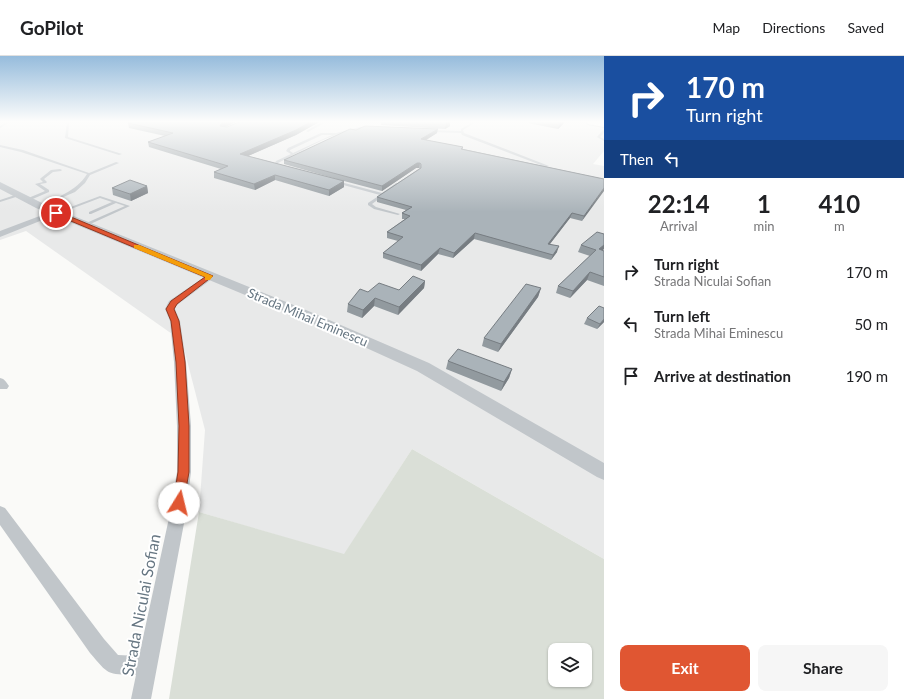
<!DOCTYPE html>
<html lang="en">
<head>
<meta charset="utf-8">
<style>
  :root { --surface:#fff; --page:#f6f6f6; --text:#202124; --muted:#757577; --line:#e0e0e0; --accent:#e05632 }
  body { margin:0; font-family:Lato,sans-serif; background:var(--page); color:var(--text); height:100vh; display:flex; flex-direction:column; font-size:15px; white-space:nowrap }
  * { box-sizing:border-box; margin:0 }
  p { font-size:13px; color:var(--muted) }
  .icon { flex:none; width:22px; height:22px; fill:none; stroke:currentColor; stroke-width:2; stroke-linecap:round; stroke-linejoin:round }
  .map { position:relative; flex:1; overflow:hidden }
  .sheet { display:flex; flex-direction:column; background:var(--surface); width:300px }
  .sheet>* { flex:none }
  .guide { background:#1a4fa0; color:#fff; overflow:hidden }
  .tools { position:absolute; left:548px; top:587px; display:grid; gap:8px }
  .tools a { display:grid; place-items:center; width:44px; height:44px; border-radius:8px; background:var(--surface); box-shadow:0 1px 3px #0004; font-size:20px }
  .pin { position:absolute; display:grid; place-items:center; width:34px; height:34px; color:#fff; margin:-17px; border:2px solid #fff; border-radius:50%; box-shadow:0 1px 4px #0007 }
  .me { position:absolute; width:44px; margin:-22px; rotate:9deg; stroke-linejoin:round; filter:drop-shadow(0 0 3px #0008) }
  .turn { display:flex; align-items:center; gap:14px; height:84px; padding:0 16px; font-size:18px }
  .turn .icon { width:52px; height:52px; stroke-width:2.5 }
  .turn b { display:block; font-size:28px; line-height:34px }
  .then { display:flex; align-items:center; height:38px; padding:0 16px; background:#0003; gap:8px; font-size:15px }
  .eta { display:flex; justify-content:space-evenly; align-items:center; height:68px; text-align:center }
  .eta b { font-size:24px; font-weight:700; line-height:28px }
  .cta { display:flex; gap:8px; margin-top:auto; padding:8px 16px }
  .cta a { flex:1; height:46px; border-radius:8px; background:var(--accent); color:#fff; font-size:16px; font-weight:700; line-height:46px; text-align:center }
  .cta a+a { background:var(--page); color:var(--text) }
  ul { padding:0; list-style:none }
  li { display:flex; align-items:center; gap:12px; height:52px; padding:0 16px }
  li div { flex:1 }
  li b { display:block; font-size:15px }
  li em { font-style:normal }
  header { display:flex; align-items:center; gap:24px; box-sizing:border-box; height:56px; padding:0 20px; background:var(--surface); border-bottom:1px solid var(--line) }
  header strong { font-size:19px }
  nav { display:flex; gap:22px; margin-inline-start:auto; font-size:14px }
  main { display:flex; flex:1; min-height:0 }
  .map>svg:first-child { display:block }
  .built { fill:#e8e9e9 }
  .green { fill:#dadfd7; fill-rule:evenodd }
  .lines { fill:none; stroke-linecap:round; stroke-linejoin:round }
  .primary-casing { stroke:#b5babe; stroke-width:2 }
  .service { fill:#c1c6ca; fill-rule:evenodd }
  .minor { fill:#c1c6ca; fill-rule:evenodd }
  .tertiary { fill:#c1c6ca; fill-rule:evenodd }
  .primary { fill:#fff; fill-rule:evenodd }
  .wall { fill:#929a9f }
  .shaded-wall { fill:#777d82 }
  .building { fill:#aab3b9; stroke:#777d82 }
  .route { fill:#e05632; stroke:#923820 }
  .slow { fill:#f59e0b }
  .labels { text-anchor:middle; stroke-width:4; stroke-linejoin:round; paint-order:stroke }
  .street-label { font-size:13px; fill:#667682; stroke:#fff }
  .near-street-label { font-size:16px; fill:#667682; stroke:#fff }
</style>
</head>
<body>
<header>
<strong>GoPilot</strong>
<nav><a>Map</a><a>Directions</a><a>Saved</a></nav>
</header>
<main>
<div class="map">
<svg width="604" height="643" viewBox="0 0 604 643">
  <rect width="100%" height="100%" fill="#fafaf8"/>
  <!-- built -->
  <path class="built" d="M0,66h604v29l-11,13 11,2v393l-192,-110 -68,106 -145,-43 6,-82 -23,-89 -156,-110 -26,9z"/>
  <!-- green -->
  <path class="green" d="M412,393l192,110v140h-435l30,-187 145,42zM555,594h30v30h-30z"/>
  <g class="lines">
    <defs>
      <path id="primary" d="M587,66h17v5l-16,-3z"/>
    </defs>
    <!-- primary casing -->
    <use href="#primary" class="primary-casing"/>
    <!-- service -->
    <path class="service" d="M7,66h3l-10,6v-2z
      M67,66h2l-1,15 54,17 -3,1 -54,-17z
      M322,66h4l-18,10 -2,-1z
      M473,66h3l-13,8 1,3 85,33 -3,1 -84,-32 -1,-2 -31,-1 -1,-1 1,-1 31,1v-2z
      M371,70l1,2c-7,0 -15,1 -22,2 -25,7 -49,21 -72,33v2l3,1v2h-2l-5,-3 2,-4 15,-7 -5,-3 2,-3 33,-15h15l24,-6zM322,79h10l-39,18 -3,-2v-1z
      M603,74h1v3l-4,4 4,2v2l-7,-4z
      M0,89l23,5 66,23 27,-11 3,1 -29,12 -5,8 -10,9 -35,15h-1v-2c18,-8 37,-13 48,-31l-66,-22 -21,-5z
      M60,113l2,1 -1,1 -8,1 -9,7 3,3 -1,1 -6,1 9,6v2l-21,9h-2v-2l19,-8 -10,-7 8,-2 -3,-3 1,-1 10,-8z
      M337,125l45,12 14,-10h2v2l-26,19 4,3 24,7 -2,1 -24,-6 -6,-4v-2l12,-8 -44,-12 -1,-1z
      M18,138h1v2l-19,6v-2z
      M100,140l30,10 -44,20h-2v-2l41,-18 -9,-3 -25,11h-2v-2l23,-10 -12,-4 -29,11 -3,-1z"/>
    <!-- minor -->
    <path class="minor" d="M53,155h3l4,2 -60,24v-6z
      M210,217l3,1 2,2 -2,2 -36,27 -2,4 5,12 6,41 5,64v46l-6,46 -34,181h-20l5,-24c-30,-1 -27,0 -46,-22l-90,-128v-19l5,2 99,131 14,16 21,1 30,-138 8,-46v-46l-3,-64 -4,-41 -5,-12 4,-8z
      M0,322c5,1 6,4 9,8l-2,3h-7z"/>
    <!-- tertiary -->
    <path class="tertiary" d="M0,126l44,22 262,106 123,53 175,100v17l-7,-3 -180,-106 -121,-55 -260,-108 -36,-19z"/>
    <!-- primary -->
    <use href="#primary" class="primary"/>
  </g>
  <!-- wall -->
  <path class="wall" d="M130,66h106l-11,5h2l12,-5h80l-23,13 -48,21 92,24 -56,-16v-4l72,-30 81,3 -11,7 37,7v2l141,30 -22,42 -12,-3 -20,26 7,8 -6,8 -77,-21 -21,19 -15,-4 -17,17 -38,-13v-5l15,-12 -11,-3v-6l18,-13h-3v-6l4,-3 -29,-8v-5l43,-29h-4l-34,23 -38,-10v6l-15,9 -54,-16 -20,10 -41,-12v-6l7,-3 -72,-22 -1,-5 17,-6 -36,-8 -1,-5z
    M381,66h69v4l-5,3 -64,-4z
    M528,66h37l-7,7 -30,-6z
    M147,130l1,7 -17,8 -18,-6 -1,-7z
    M604,178v15l-2,1 2,1v35l-17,-6 -17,18 -14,-5 2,-7 32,-30 -12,-4 3,-7z
    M425,225l-1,7 -26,27 -24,-9 -12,12 -15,-6 1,-8 20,-12 31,-2z
    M541,232l-3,9 -40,55 -16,-6 2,-8z
    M587,262l17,4 -7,7 -13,-5z
    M448,305l64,8 -3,9 -8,13 -55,-22z"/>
  <!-- shaded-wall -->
  <path class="shaded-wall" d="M224,66h12l-15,7 -1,-3 1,-2z
    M310,66h9l-23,13 -55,24 -1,-5z
    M446,66h4v4l-5,3z
    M560,66h5l-7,7z
    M438,73l-1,4 -16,10v-4z
    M417,107h3l-1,5h-3l-34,23v-5z
    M275,119v5l-20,10 -1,-6z
    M344,125v6l-15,9v-6z
    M147,130l1,7 -17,8 -1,-7z
    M604,132v3l-22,30 2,-5z
    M572,157l-2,5 -24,31 2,-5z
    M475,177l-1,6 -21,19 1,-5z
    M604,189v4l-8,7 3,-7z
    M559,190l-2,6 -6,8 2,-5z
    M440,192l-2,6 -17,17v-6z
    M590,216l-3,8 -17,18 3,-7z
    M425,225l-1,7 -26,27 1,-8z
    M541,232l-3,9 -40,55 3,-8z
    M375,242l-1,8 -12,12 1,-8z
    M604,263v3l-7,7 3,-5z
    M512,313l-3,9 -8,13 3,-9z"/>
  <!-- building -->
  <path class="building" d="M130,66h94l-3,2 -1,2 7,1 12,-5h71l-14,8 -56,24 104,27 -15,9 -54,-15 -21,9 -40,-12 14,-6 -80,-24 25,-9 -45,-10z
    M365,70l73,3 -17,10 42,8 -2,2 143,30v9l-20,28 -12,-3 -24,31 11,2 -6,9 -78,-22 -21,20 -14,-5 -19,17 -38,-12 20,-16 -16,-5 23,-16 -8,-3 10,-6 -35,-10 44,-29v-4l-1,-1h-3l-35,23 -98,-26 66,-31 6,1z
    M130,124l17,6 -17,8 -18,-6z
    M597,176l7,2v11l-5,4 5,2v26l-14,-5 -17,19 -15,-5 38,-36 -15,-5z
    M413,220l12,5 -26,26 -24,-9 -12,12 -15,-6 12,-15 8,3 11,-9 20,7z
    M526,228l15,4 -40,56 -17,-6z
    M599,250l5,2v11l-4,5 -13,-6z
    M458,293l54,20 -8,13 -56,-21z"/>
  <!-- sky -->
  <linearGradient id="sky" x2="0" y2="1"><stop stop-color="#96bcdc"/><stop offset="0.42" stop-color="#fdfdfc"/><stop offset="1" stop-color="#fdfdfc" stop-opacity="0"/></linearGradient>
  <rect width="604" height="156" fill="url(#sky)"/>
  <!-- route -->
  <path class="route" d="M54,156h5l154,64 -36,28 -3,5 5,12 6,41 4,64v46l-6,34 -4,2 -4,-2 -2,-3 5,-31 1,-46 -3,-64 -5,-41 -5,-12 5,-8 34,-24 -151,-63z"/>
  <!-- slow -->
  <path class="slow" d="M134,189h5l74,31 -3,4h-5v-3l-71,-29z"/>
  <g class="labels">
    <!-- street labels -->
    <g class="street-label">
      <text transform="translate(308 261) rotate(23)" y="5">Strada Mihai Eminescu</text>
    </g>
    <!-- near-street labels -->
    <g class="near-street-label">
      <text transform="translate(141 549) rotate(-79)" y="6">Strada Niculai Sofian</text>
    </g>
  </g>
</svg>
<div class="tools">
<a><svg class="icon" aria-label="layers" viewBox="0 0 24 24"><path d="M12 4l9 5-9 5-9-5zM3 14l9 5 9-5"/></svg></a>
</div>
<div class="pin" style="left:56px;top:157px;background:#d93025"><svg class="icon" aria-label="arrive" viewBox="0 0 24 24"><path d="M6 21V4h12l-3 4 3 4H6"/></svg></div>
<svg class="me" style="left:179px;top:447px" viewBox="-20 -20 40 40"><circle r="19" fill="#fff"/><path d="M0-13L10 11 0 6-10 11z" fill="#e05632"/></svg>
</div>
<section class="sheet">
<div class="guide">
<div class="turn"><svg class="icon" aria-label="right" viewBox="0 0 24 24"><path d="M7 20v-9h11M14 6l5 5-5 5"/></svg><div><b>170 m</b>Turn right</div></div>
<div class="then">Then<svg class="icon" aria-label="left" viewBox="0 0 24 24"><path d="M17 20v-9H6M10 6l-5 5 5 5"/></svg></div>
</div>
<div class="eta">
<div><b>22:14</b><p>Arrival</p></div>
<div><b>1</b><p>min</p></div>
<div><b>410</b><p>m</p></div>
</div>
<ul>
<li><svg class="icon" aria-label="right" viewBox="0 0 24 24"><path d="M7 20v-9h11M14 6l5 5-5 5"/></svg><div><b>Turn right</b><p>Strada Niculai Sofian</p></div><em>170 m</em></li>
<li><svg class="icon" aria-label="left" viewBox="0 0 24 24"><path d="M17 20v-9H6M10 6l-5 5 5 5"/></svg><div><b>Turn left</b><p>Strada Mihai Eminescu</p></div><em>50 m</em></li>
<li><svg class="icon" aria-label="arrive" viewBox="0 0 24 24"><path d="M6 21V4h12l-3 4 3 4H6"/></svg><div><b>Arrive at destination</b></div><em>190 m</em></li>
</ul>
<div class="cta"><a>Exit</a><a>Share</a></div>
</section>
</main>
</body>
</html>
